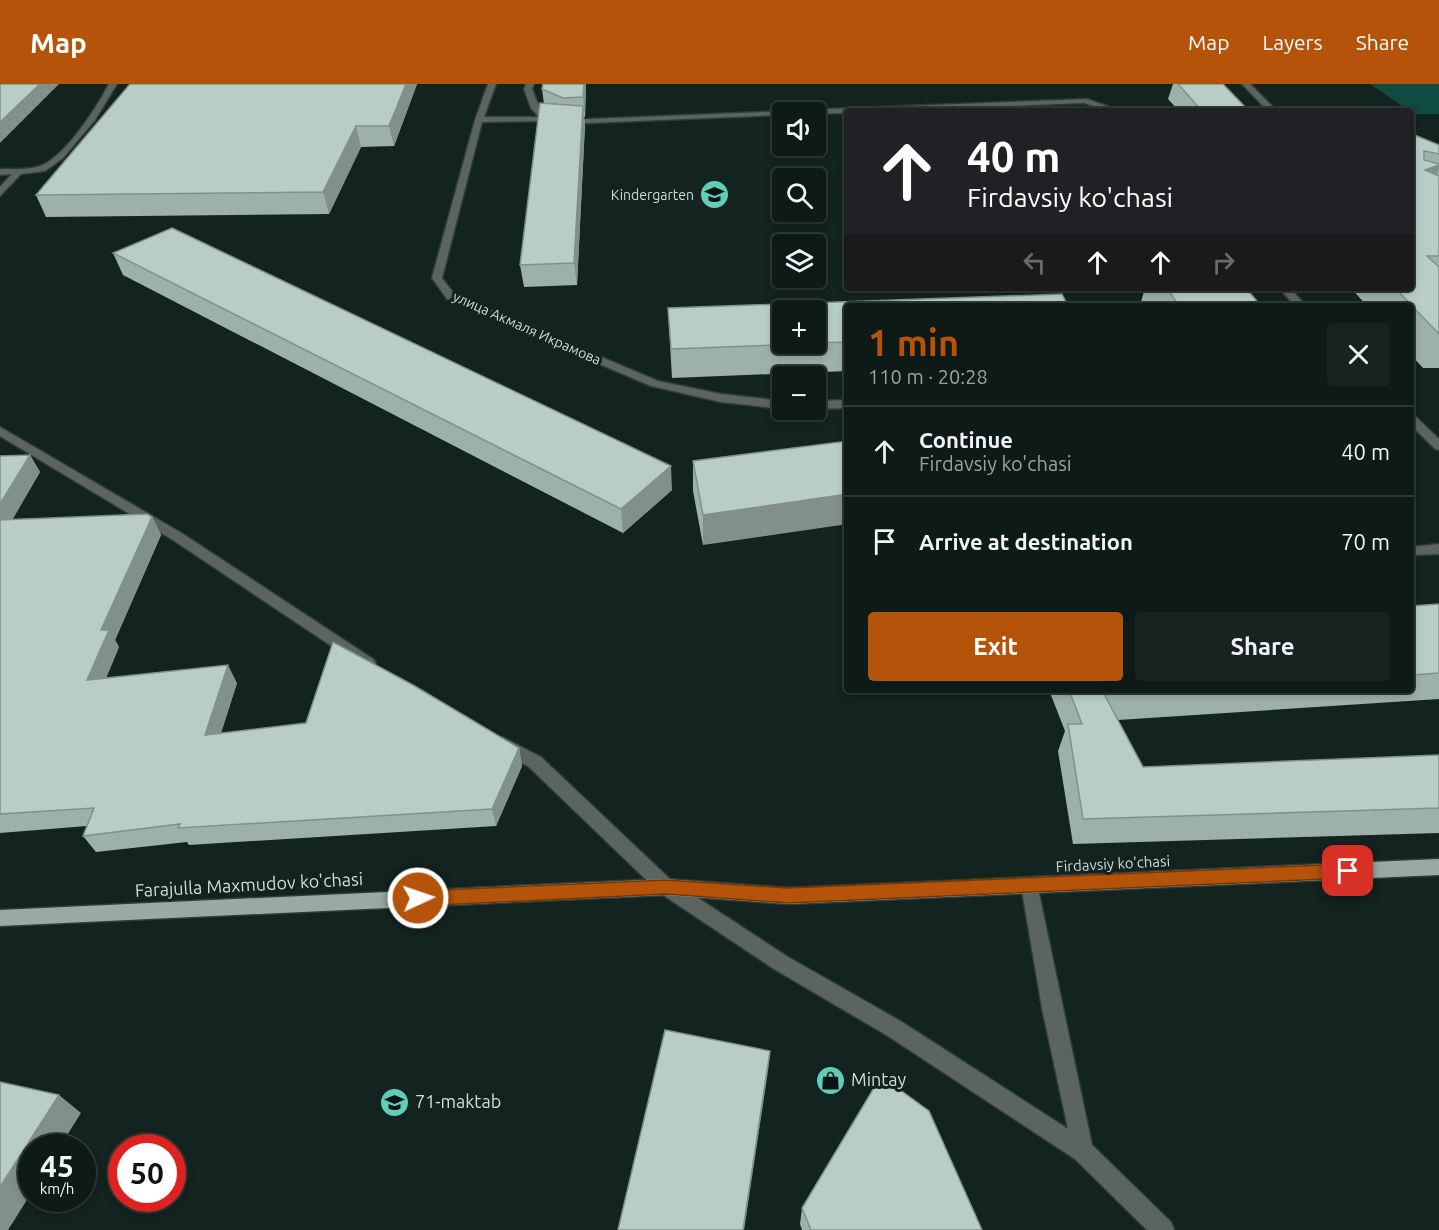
<!DOCTYPE html>
<html lang="en">
<head>
<meta charset="utf-8">
<style>
  :root { --surface:#0e1a17; --page:#172320; --text:#f1f3f6; --muted:#9ba1a1; --line:#2e3836; --accent:#b45309 }
  body { margin:0; font-family:Ubuntu,sans-serif; background:var(--page); color:var(--text); height:100vh; display:flex; flex-direction:column; font-size:22px; white-space:nowrap }
  * { box-sizing:border-box; margin:0 }
  p { font-size:20px; color:var(--muted) }
  .icon { flex:none; width:33px; height:33px; fill:none; stroke:currentColor; stroke-width:2; stroke-linecap:round; stroke-linejoin:round }
  .map { position:relative; flex:1; overflow:hidden }
  .drawer { position:absolute; left:844px; top:219px; width:570px; height:390px; display:flex; flex-direction:column; background:var(--surface); border-radius:6px; box-shadow:0 3px 9px #0003,0 0 0 2px var(--line) }
  .drawer>* { flex:none }
  .banner { position:absolute; left:844px; top:24px; width:570px; height:183px; border-radius:6px; box-shadow:0 3px 9px #0003,0 0 0 2px var(--line); background:#202124; color:#fff; overflow:hidden }
  .controls { position:absolute; left:772px; top:18px; display:grid; gap:12px }
  .controls a { display:grid; place-items:center; width:54px; height:54px; border-radius:6px; background:var(--surface); box-shadow:0 3px 9px #0003,0 0 0 2px var(--line); font-size:30px }
  .speed { position:absolute; left:18px; top:1050px; display:flex; gap:12px; font-size:30px; font-weight:700; text-align:center }
  .speed>* { display:grid; place-content:center; width:78px; height:78px; border-radius:50%; background:var(--surface); box-shadow:0 3px 9px #0003,0 0 0 2px var(--line); line-height:1 }
  .speed small { font-size:15px; font-weight:400 }
  .speed .limit { border:9px solid #d22; background:#fff; color:#111 }
  .pin { position:absolute; display:grid; place-items:center; width:51px; height:51px; color:#fff; margin:-26px; border-radius:12px; box-shadow:0 3px 9px #0006 }
  .me { position:absolute; width:66px; margin:-33px; rotate:87deg; stroke-linejoin:round; filter:drop-shadow(0 0 4px #0008) }
  .turn { display:flex; align-items:center; gap:21px; height:126px; padding:0 24px; font-size:27px }
  .turn .icon { width:78px; height:78px; stroke-width:2.5 }
  .turn b { display:block; font-size:42px; line-height:51px }
  .lanes { display:flex; align-items:center; height:57px; padding:0 24px; background:#0003; justify-content:center; gap:30px; direction:ltr }
  .lanes .off { opacity:.35 }
  .round { display:grid; place-items:center; flex:none; width:63px; height:63px; border-radius:6px; background:var(--page) }
  .summary { display:flex; align-items:center; justify-content:space-between; height:102px; padding:0 24px }
  h1 { font-size:36px; font-weight:600; line-height:45px; color:var(--accent) }
  .cta { display:flex; gap:12px; margin-top:auto; padding:12px 24px }
  .cta a { flex:1; height:69px; border-radius:6px; background:var(--accent); color:#fff; font-size:24px; font-weight:600; line-height:69px; text-align:center }
  .cta a+a { background:var(--page); color:var(--text) }
  ul { padding:0; list-style:none }
  li { display:flex; align-items:center; gap:18px; height:90px; padding:0 24px; border-top:2px solid var(--line) }
  li div { flex:1 }
  li b { display:block; font-size:22px }
  li em { font-style:normal }
  header { display:flex; align-items:center; gap:36px; box-sizing:border-box; height:84px; padding:0 30px; background:var(--accent); color:#fff }
  header strong { font-size:28px }
  nav { display:flex; gap:33px; margin-inline-start:auto; font-size:21px }
  .map>svg:first-child { display:block }
  .green { fill:#0f4b40 }
  .lines { fill:none; stroke-linecap:round; stroke-linejoin:round }
  .minor-casing { stroke:#2e3d39; stroke-width:3 }
  .major-casing { stroke:#2e3d39; stroke-width:3 }
  .minor { fill:#5c6462; fill-rule:evenodd }
  .major { fill:#99aaa5; fill-rule:evenodd }
  .wall { fill:#9eb0ab }
  .shaded-wall { fill:#81908b }
  .building { fill:#b8cdc7; stroke:#81908b; stroke-width:1.5 }
  .route { fill:#b45309; stroke:#753606; stroke-width:1.5 }
  .labels { text-anchor:middle; stroke-width:6; stroke-linejoin:round; paint-order:stroke }
  .far-poi-label { font-size:14px; fill:#d1dcd9; stroke:#13231f; text-anchor:end }
  .far-street-label { font-size:14px; fill:#d1dcd9; stroke:#13231f }
  .street-label { font-size:15px; fill:#d1dcd9; stroke:#13231f }
  .near-street-label { font-size:18px; fill:#d1dcd9; stroke:#13231f }
  .near-poi-label { font-size:18px; fill:#d1dcd9; stroke:#13231f; text-anchor:start }
</style>
</head>
<body>
<header>
<strong>Map</strong>
<nav><a>Map</a><a>Layers</a><a>Share</a></nav>
</header>
<div class="map">
<svg width="1439" height="1146" viewBox="0 0 1439 1146">
  <rect width="100%" height="100%" fill="#13231f"/>
  <!-- green -->
  <path class="green" d="M1370,0h69v30h-25z"/>
  <g class="lines">
    <defs>
      <path id="minor" d="M109,0h8l-22,36 -32,38 -18,13 -24,3 -21,22v-9l12,-13 -12,1v-6c12,0 25,1 37,-2 26,-6 60,-60 72,-83z
        M488,0h8l-12,33h55l-8,-9 -7,-19 2,-5h8l-2,5c8,21 10,27 33,31l221,-9 -3,4 -218,9 -19,-3 -64,1 -40,156 13,17 203,86 63,13 62,7v8l-62,-7 -70,-16 -204,-87 -15,-21 43,-158z
        M1242,0h8l27,27h-9z
        M1087,15l34,12h-12l-25,-8 -268,11 -18,-2 4,-2z
        M1279,204h11l16,18h-11z
        M848,316v8l-32,1v-8z
        M1412,332l4,1 23,22v11l-4,-1 -23,-23z
        M0,343l183,107 190,125 3,4 -3,4h-10l-190,-127 -173,-104z
        M1439,460v10l-27,1v-8z
        M502,653l39,20 131,124 116,76 114,65 166,107 -26,-121 -21,-123 3,-6 6,-2 6,2 56,266 79,77 3,8h-27l-72,-71 -187,-123 -114,-67 -114,-76 -131,-126 -33,-20 -2,-4 2,-4z"/>
      <path id="major" d="M1439,775v16l-651,29 -122,-9 -666,31v-16l666,-31 122,9z"/>
    </defs>
    <!-- minor casing -->
    <use href="#minor" class="minor-casing"/>
    <!-- major casing -->
    <use href="#major" class="major-casing"/>
    <!-- minor -->
    <use href="#minor" class="minor"/>
    <!-- major -->
    <use href="#major" class="major"/>
  </g>
  <!-- wall -->
  <path class="wall" d="M130,0h287l-23,62 -33,1 -32,67 -283,3 -10,-22z
    M543,0h43l-1,33h-1l1,8 -8,160 -53,2 -4,-22 24,-161 -2,-15z
    M1173,0h50l26,27h-70l-11,-12z
    M1412,50l27,11v223h-16l-11,-12v-50h-45l-16,-18h61z
    M113,169l559,237 -49,43 -500,-258z
    M1145,204h101l15,18h-118l-2,-4z
    M848,222v65l-176,7 -4,-70z
    M848,357l-145,104 -10,-54v-30z
    M30,371l10,17 -28,47 140,-2 9,18 -46,105 4,7 -13,31 131,5 -16,50 298,15 3,18 -26,60 -307,19 -2,-3 -91,10 -13,-16 4,-10 -87,7v-377z
    M1439,520v95l-321,21 25,47 296,-12v78l-366,11 -15,-93 7,-20 -16,-41h363v-84z
    M802,1124l180,22h-180l-2,-6z"/>
  <!-- shaded-wall -->
  <path class="shaded-wall" d="M40,0h19l-59,59v-21z
    M406,0h11l-23,62 -5,-20z
    M584,0h2l-1,33 -2,-20z
    M583,22l2,19 -8,160 -3,-22z
    M356,42l5,21 -32,67 -6,-22z
    M1439,81v4l-12,25 -2,-24z
    M30,371l10,17 -38,66 -2,-3v-31z
    M671,382l1,24 -49,43 -2,-24z
    M848,410v30l-145,21v-30z
    M152,433l9,18 -46,105 4,7 -21,50 -11,-17 14,-50z
    M228,581l9,18 -22,69 -10,-17z
    M519,664l3,18 -26,60 -4,-17z
    M770,967l-2,20 -24,159h-1z
    M59,1011l22,18 -22,35h-27v44l-24,38h-8v-43z"/>
  <!-- building -->
  <path class="building" d="M0,0h40l-40,38z
    M130,0h276l-17,42h-33l-33,66 -287,3z
    M543,0h41l-1,13 -20,1 -21,-9z
    M1178,0h45l26,27h-47z
    M540,19l43,3 -9,157 -54,2z
    M1412,50l27,11v9l-15,-3v9l15,4v1l-14,5 14,6v80h-12l12,11v67l-44,-46h17z
    M172,144l499,238 -50,43 -508,-256z
    M1167,204h79l15,18h-82z
    M1062,210l6,12h-220v36l-32,1v-33h-33v34h22l-134,5 -3,-41z
    M848,357v53l-145,21 -10,-54z
    M30,371l-30,49v-48z
    M147,430l5,3 -51,113h8l-22,50 141,-15 -23,70 101,-12 27,-81 80,43 106,63 -27,61 -314,19 2,-4 -97,12 11,-28 -94,6v-294z
    M1439,520v69l-27,2v-69z
    M1069,606h104l-69,4 39,73 296,-12v53l-356,11 -15,-95h14z
    M665,946l105,21 -27,179h-125z
    M881,992l48,35 53,119h-171l-9,-22z
    M0,998l59,13 -59,92z"/>
  <!-- route -->
  <path class="route" d="M1348,780l6,2 2,5 -2,5 -6,2 -560,25 -122,-9 -248,12 -6,-2 -2,-6 2,-5 6,-2 248,-11 122,8z"/>
  <!-- icons -->
  <defs>
    <symbol id="school-disc" viewBox="-11 -11 22 22"><circle r="9.5" fill="#5eceb7" stroke="#13231f"/><path d="M0-5L7-2L0 1L-7-2ZM-4 1L0 2.5L4 1V4Q0 6-4 4Z" fill="#111"/></symbol>
    <symbol id="shop-disc" viewBox="-11 -11 22 22"><circle r="9.5" fill="#5eceb7" stroke="#13231f"/><path d="M-5-2.5h2.3a2.7 3.5 0 0 1 5.4 0H5L5.5 6h-11ZM-1.5-2.5h3a1.5 2.3 0 0 0-3 0Z" fill="#111"/></symbol>
  </defs>
  <g fill-rule="evenodd">
    <use href="#school-disc" x="698" y="94" width="33" height="33"/>
    <use href="#shop-disc" x="814" y="980" width="33" height="33"/>
    <use href="#school-disc" x="378" y="1002" width="33" height="33"/>
  </g>
  <g class="labels">
    <!-- far-poi labels -->
    <g class="far-poi-label">
      <text x="694" y="116">Kindergarten</text>
    </g>
    <!-- far-street labels -->
    <g class="far-street-label">
      <text transform="translate(527 244) rotate(24)" y="5">улица Акмаля Икрамова</text>
    </g>
    <!-- street labels -->
    <g class="street-label">
      <text transform="translate(1113 780) rotate(-3)" y="5">Firdavsiy ko'chasi</text>
    </g>
    <!-- near-street labels -->
    <g class="near-street-label">
      <text transform="translate(249 801) rotate(-3)" y="6">Farajulla Maxmudov ko'chasi</text>
    </g>
    <!-- near-poi labels -->
    <g class="near-poi-label">
      <text x="851" y="1002">Mintay</text>
      <text x="415" y="1024">71-maktab</text>
    </g>
  </g>
</svg>
<div class="controls">
<a><svg class="icon" aria-label="sound" viewBox="0 0 24 24"><path d="M4 9h4l5-4v14l-5-4H4zM17 9q2 3 0 6"/></svg></a>
<a><svg class="icon" aria-label="search" viewBox="0 0 24 24"><circle cx="10" cy="10" r="6"/><path d="M15 15l6 6"/></svg></a>
<a><svg class="icon" aria-label="layers" viewBox="0 0 24 24"><path d="M12 4l9 5-9 5-9-5zM3 14l9 5 9-5"/></svg></a>
<a>+</a>
<a>−</a>
</div>
<div class="speed"><div>45<small>km/h</small></div><div class="limit">50</div></div>
<div class="pin" style="left:1348px;top:787px;background:#d93025"><svg class="icon" aria-label="arrive" viewBox="0 0 24 24"><path d="M6 21V4h12l-3 4 3 4H6"/></svg></div>
<svg class="me" style="left:418px;top:814px" viewBox="-20 -20 40 40"><circle r="17" fill="#b45309" stroke="#fff" stroke-width="3"/><path d="M0-11L8 9 0 5-8 9z" fill="#fff"/></svg>
<div class="banner">
<div class="turn"><svg class="icon" aria-label="ahead" viewBox="0 0 24 24"><path d="M12 20V5M6 11l6-6 6 6"/></svg><div><b>40 m</b>Firdavsiy ko'chasi</div></div>
<div class="lanes"><svg class="icon off" aria-label="left" viewBox="0 0 24 24"><path d="M17 20v-9H6M10 6l-5 5 5 5"/></svg><svg class="icon" aria-label="ahead" viewBox="0 0 24 24"><path d="M12 20V5M6 11l6-6 6 6"/></svg><svg class="icon" aria-label="ahead" viewBox="0 0 24 24"><path d="M12 20V5M6 11l6-6 6 6"/></svg><svg class="icon off" aria-label="right" viewBox="0 0 24 24"><path d="M7 20v-9h11M14 6l5 5-5 5"/></svg></div>
</div>
<section class="drawer">
<div class="summary"><div><h1>1 min</h1><p>110 m · 20:28</p></div><a class="round"><svg class="icon" aria-label="close" viewBox="0 0 24 24"><path d="M6 6l12 12M18 6L6 18"/></svg></a></div>
<ul>
<li><svg class="icon" aria-label="ahead" viewBox="0 0 24 24"><path d="M12 20V5M6 11l6-6 6 6"/></svg><div><b>Continue</b><p>Firdavsiy ko'chasi</p></div><em>40 m</em></li>
<li><svg class="icon" aria-label="arrive" viewBox="0 0 24 24"><path d="M6 21V4h12l-3 4 3 4H6"/></svg><div><b>Arrive at destination</b></div><em>70 m</em></li>
</ul>
<div class="cta"><a>Exit</a><a>Share</a></div>
</section>
</div>
</body>
</html>
